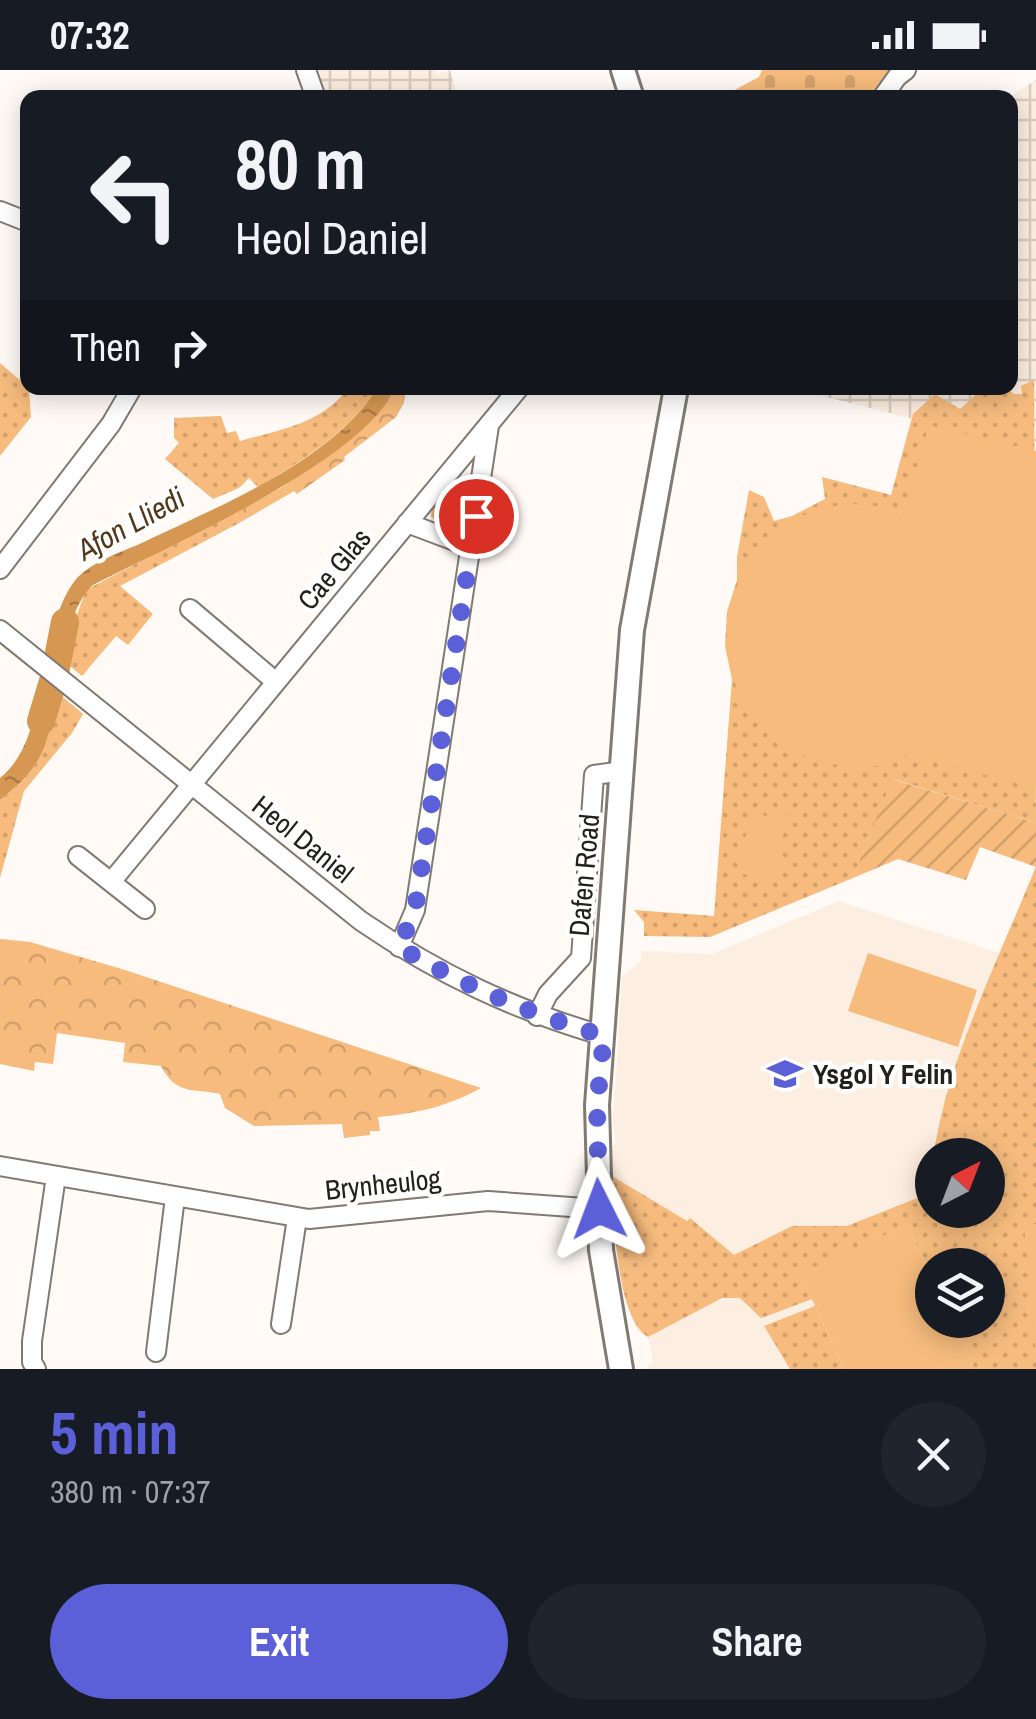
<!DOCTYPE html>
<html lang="en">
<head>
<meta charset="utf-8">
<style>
  :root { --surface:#171b24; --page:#20242c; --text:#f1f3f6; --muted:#9ea1a6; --accent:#5b60d8 }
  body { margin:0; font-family:"Archivo Narrow",sans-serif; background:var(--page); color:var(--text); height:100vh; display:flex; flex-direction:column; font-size:38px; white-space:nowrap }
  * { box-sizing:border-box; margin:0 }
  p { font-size:32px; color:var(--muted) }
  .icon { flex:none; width:55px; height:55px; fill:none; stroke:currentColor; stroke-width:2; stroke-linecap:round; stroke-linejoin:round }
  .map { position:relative; height:1299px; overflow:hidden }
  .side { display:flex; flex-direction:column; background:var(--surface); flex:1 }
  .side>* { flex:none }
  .hud { position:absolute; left:20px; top:20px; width:998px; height:305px; border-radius:20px; box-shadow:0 5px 25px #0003; background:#171b24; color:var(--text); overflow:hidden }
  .needle { width:65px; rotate:42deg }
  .fabs { position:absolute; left:915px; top:1068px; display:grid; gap:20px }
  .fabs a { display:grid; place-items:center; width:90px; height:90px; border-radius:50%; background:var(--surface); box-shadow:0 5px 25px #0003; font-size:50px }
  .pin { position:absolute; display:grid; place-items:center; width:85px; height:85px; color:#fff; margin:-42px; border:5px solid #fff; border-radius:50%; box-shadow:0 2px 10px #0007 }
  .me { position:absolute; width:110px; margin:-55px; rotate:357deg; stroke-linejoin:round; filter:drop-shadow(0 0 8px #0008) }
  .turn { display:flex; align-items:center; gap:35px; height:210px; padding:0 50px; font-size:45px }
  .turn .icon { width:130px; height:130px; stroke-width:2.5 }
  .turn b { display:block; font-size:70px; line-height:85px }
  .then { display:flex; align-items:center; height:95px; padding:0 50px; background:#0003; gap:20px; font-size:38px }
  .round { display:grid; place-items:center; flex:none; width:105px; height:105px; border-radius:52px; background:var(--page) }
  .summary { display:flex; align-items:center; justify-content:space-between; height:170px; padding:0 50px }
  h1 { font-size:60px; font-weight:700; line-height:75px; color:var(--accent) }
  .button { display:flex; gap:20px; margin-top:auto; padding:20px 50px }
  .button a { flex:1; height:115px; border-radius:60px; background:var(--accent); color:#fff; font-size:40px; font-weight:700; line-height:115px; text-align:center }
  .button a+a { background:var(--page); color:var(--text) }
  .status { display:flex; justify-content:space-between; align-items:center; height:70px; padding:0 50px; background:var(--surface); direction:ltr }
  .status svg { height:28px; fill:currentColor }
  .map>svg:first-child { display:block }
  .built { fill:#fceee0; fill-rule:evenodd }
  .industrial { fill:url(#industrial-grid) }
  .grass { fill:url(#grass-dots); fill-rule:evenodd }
  .forest { fill:url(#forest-crowns) }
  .cemetery { fill:url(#cemetery-stones) }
  .park { fill:#f6bb7d }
  .garden { fill:url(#garden-furrows) }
  .water { fill:url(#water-ripples) }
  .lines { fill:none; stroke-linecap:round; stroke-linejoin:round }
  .river { stroke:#d59752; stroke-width:28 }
  .minor-casing { stroke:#817a73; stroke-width:22 }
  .tertiary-casing { stroke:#817a73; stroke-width:28 }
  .minor { stroke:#fff; stroke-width:18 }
  .tertiary { stroke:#fff; stroke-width:22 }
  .route { stroke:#5b60d8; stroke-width:18; stroke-dasharray:0 32.4 }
  .labels { text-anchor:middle; stroke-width:9; stroke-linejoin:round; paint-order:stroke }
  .street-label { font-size:28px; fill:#23201d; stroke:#fff }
  .poi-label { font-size:28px; font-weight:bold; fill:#23201d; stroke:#fff; text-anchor:start }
  .water-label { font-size:30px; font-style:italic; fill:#52371a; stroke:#fff }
</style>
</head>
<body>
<div class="status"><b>07:32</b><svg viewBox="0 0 49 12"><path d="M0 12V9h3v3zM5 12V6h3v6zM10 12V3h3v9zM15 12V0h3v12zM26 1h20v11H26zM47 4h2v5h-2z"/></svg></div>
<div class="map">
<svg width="1036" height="1299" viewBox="0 0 1036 1299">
  <defs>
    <pattern id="industrial-grid" width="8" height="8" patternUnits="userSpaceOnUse" patternTransform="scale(2.5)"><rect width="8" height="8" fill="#fceee0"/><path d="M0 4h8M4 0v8" fill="none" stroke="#d8ccc0"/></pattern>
    <pattern id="grass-dots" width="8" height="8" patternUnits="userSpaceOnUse" patternTransform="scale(2.5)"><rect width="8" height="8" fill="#f6bb7d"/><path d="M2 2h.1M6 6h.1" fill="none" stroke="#d3a06c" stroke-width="1.8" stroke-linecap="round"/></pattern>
    <pattern id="forest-crowns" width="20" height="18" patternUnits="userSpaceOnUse" patternTransform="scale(2.5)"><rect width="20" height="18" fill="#f6bb7d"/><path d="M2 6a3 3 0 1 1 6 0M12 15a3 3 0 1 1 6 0" fill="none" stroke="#d3a06c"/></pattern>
    <pattern id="cemetery-stones" width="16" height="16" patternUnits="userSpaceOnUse" patternTransform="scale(2.5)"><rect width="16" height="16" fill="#f6bb7d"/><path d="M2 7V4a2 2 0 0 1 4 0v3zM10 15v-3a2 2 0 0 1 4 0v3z" fill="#d3a06c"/></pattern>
    <pattern id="garden-furrows" width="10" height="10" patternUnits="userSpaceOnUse" patternTransform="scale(2.5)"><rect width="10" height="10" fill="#f6bb7d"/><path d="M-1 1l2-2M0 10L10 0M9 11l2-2" fill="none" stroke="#d3a06c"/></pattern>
    <pattern id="water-ripples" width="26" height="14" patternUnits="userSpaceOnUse" patternTransform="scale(2.5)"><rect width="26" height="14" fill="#d59752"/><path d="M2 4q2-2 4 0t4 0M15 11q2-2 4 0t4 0" fill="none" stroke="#ac7b43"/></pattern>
  </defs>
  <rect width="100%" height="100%" fill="#fffaf5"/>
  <!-- built -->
  <path class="built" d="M839,831l163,53 -61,160 -10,47 1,49h56l48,159h-391l8,-8 -5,-24 -11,-7 -13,-35 -10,-77 -3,-70 5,-6 -3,-21 9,-145 19,-15 1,-10 70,3zM932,1195h56v55h-56z"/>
  <!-- industrial -->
  <path class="industrial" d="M310,0h126l2,4 12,-4 7,27h-136z
    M1036,10v370l-245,-62h219l-1,-291z"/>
  <!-- grass -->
  <path class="grass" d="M0,293l29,25 2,29 -31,39z
    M1034,310l2,443 -143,-44 -40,99 -143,59 -66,-1v-14l-10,-12 80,6 18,-237 -7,-33 2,-34 10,-32v-23l12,-67 15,7 10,24 18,-5 33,-17 -3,-22 69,18 22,-81 22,-20 25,15 23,-21h24l7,6h8l-1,-8z
    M348,318h29c-26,43 -75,73 -119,99l-9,-9 -10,10 -26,11 -48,-40 14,-16 -5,-5v-20l47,-2 6,17 9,-2 4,10c40,-11 83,-18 108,-53z
    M457,412l14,10 -6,34 -5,4 -19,-4 -10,-10c0,-13 14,-29 26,-34z
    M235,441l1,8 5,3 -121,64 33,28 -25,31 -12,-9 -34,40 -17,-14 -1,-11 22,-61z
    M58,623l25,21 -11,19 -48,58 -24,87v-78c46,-36 46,-53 58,-107z
    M1036,796v503h-61l-23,-49h36v-55h-56v14l-25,-54 -106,49 11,25 -51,19 -21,-20h-18l-74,39c-33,-20 -34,-123 -36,-161l75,45 3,-3 44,37 58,-29h55l83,-33c4,-110 66,-225 106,-327zM932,1085h56v55h-56z
    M815,1236l29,63h-54l-26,-43z"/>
  <!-- forest -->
  <path class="forest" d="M395,318h11l-2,15 -8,14 -52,40 1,3 -48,34 -3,-3 -53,31 -5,-3 -1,-8 44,-22 41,-27 70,-64z
    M0,869l30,3 95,28 356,118c-35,19 -63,25 -103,29l2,14h-10v4l-26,3 -2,-14 -88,2 -29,-18 -5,-14c-25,-6 -44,2 -59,-28l-38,-4 2,-19 -68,-10 -4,31 -18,-2 -1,9 -34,-7z"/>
  <!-- cemetery -->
  <path class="cemetery" d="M762,0h137l-24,27 -146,1 -2,-4 32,-17z"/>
  <!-- park -->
  <path class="park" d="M929,355l107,26v337c-30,-8 -59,-15 -89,-23 -11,-2 -25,-8 -36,-9 -12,0 -25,9 -37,10 -28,3 -64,-3 -87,-19 -131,-89 -28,-289 117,-233z
    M769,740l18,3 -12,67 -36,-7 11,-60 17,3z
    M868,883l109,37 -19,57 -110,-36z
    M1024,1154h12v122h-1z
    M907,1155l25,54v41h20l23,49h-131l-44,-96z"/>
  <!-- garden -->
  <path class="garden" d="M892,709l144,44v44l-56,-20 -14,33 -68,-21 -45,19z"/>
  <!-- water -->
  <path class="water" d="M377,318h18c-31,73 -229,159 -302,197 -17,14 -30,56 -28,77l-16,-13c5,-24 12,-52 28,-71 16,-17 47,-27 67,-36 75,-36 190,-82 233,-154z
    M42,610l16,13c-12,54 -12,71 -58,107v-22c30,-25 34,-62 42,-98z"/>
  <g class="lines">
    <!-- river -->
    <path class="river" d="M41,651l13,-43 11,-56"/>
    <defs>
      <path id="minor" d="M306,0l10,28
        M882,28l15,-21 9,-7
        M0,141l28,11
        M407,453l64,24
        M0,499l111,-145 21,-36
        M190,539l86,73
        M0,560l361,291c79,54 151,88 243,115
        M78,786l67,53
        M111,812l408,-494
        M399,877l16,-37 74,-484
        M537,946l11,-22 33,-36 13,-183 29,-4
        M0,1096l309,53 179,-18 111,8
        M281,1254l16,-106
        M156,1282l19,-155
        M36,1299l-4,-7v-21l24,-165"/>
      <path id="tertiary" d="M623,0l9,28
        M621,1299l-20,-119 -4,-145 35,-475 44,-242"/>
    </defs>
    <!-- minor casing -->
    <use href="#minor" class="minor-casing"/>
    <!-- tertiary casing -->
    <use href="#tertiary" class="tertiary-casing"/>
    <!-- minor -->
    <use href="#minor" class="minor"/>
    <!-- tertiary -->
    <use href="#tertiary" class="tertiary"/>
  </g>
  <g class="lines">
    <!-- route -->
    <path class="route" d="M476,446l-61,394 -16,37c68,40 129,66 205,89l-7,69 2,104"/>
  </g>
  <!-- icons -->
  <defs>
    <symbol id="school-bare" viewBox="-9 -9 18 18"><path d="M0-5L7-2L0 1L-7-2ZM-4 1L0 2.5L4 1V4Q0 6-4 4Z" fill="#5b60d8" stroke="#fff" stroke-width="2.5" paint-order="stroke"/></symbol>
  </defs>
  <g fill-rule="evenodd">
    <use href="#school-bare" x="760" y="979" width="50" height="50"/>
  </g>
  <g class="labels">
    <!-- street labels -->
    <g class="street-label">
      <text transform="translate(334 499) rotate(-50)" y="10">Cae Glas</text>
      <text transform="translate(303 769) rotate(39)" y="10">Heol Daniel</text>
      <text transform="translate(584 805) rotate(-85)" y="10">Dafen Road</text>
      <text transform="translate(383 1114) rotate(-6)" y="10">Brynheulog</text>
    </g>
    <!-- poi labels -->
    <g class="poi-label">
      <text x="813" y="1014">Ysgol Y Felin</text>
    </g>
    <!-- water labels -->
    <g class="water-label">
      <text transform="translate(131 454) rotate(-29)" y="10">Afon Lliedi</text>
    </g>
  </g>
</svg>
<div class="fabs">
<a><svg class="needle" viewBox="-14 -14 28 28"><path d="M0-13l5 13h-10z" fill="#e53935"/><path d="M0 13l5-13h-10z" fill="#9ea1a6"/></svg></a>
<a><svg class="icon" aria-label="layers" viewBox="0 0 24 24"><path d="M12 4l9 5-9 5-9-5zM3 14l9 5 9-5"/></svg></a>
</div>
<div class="pin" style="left:476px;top:446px;background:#d93025"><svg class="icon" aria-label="arrive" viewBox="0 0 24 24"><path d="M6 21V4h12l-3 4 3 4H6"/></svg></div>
<svg class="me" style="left:599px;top:1139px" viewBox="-20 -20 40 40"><path d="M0-17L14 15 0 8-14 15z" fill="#5b60d8" stroke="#fff" stroke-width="4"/></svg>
<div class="hud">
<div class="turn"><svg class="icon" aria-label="left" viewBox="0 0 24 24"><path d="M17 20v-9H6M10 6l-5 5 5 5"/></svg><div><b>80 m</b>Heol Daniel</div></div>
<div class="then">Then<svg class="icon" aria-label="right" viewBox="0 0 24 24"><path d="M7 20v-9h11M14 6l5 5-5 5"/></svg></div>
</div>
</div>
<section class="side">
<div class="summary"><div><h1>5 min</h1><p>380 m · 07:37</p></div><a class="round"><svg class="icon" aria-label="close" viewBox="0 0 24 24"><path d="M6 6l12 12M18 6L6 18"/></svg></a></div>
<div class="button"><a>Exit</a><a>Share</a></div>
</section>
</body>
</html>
